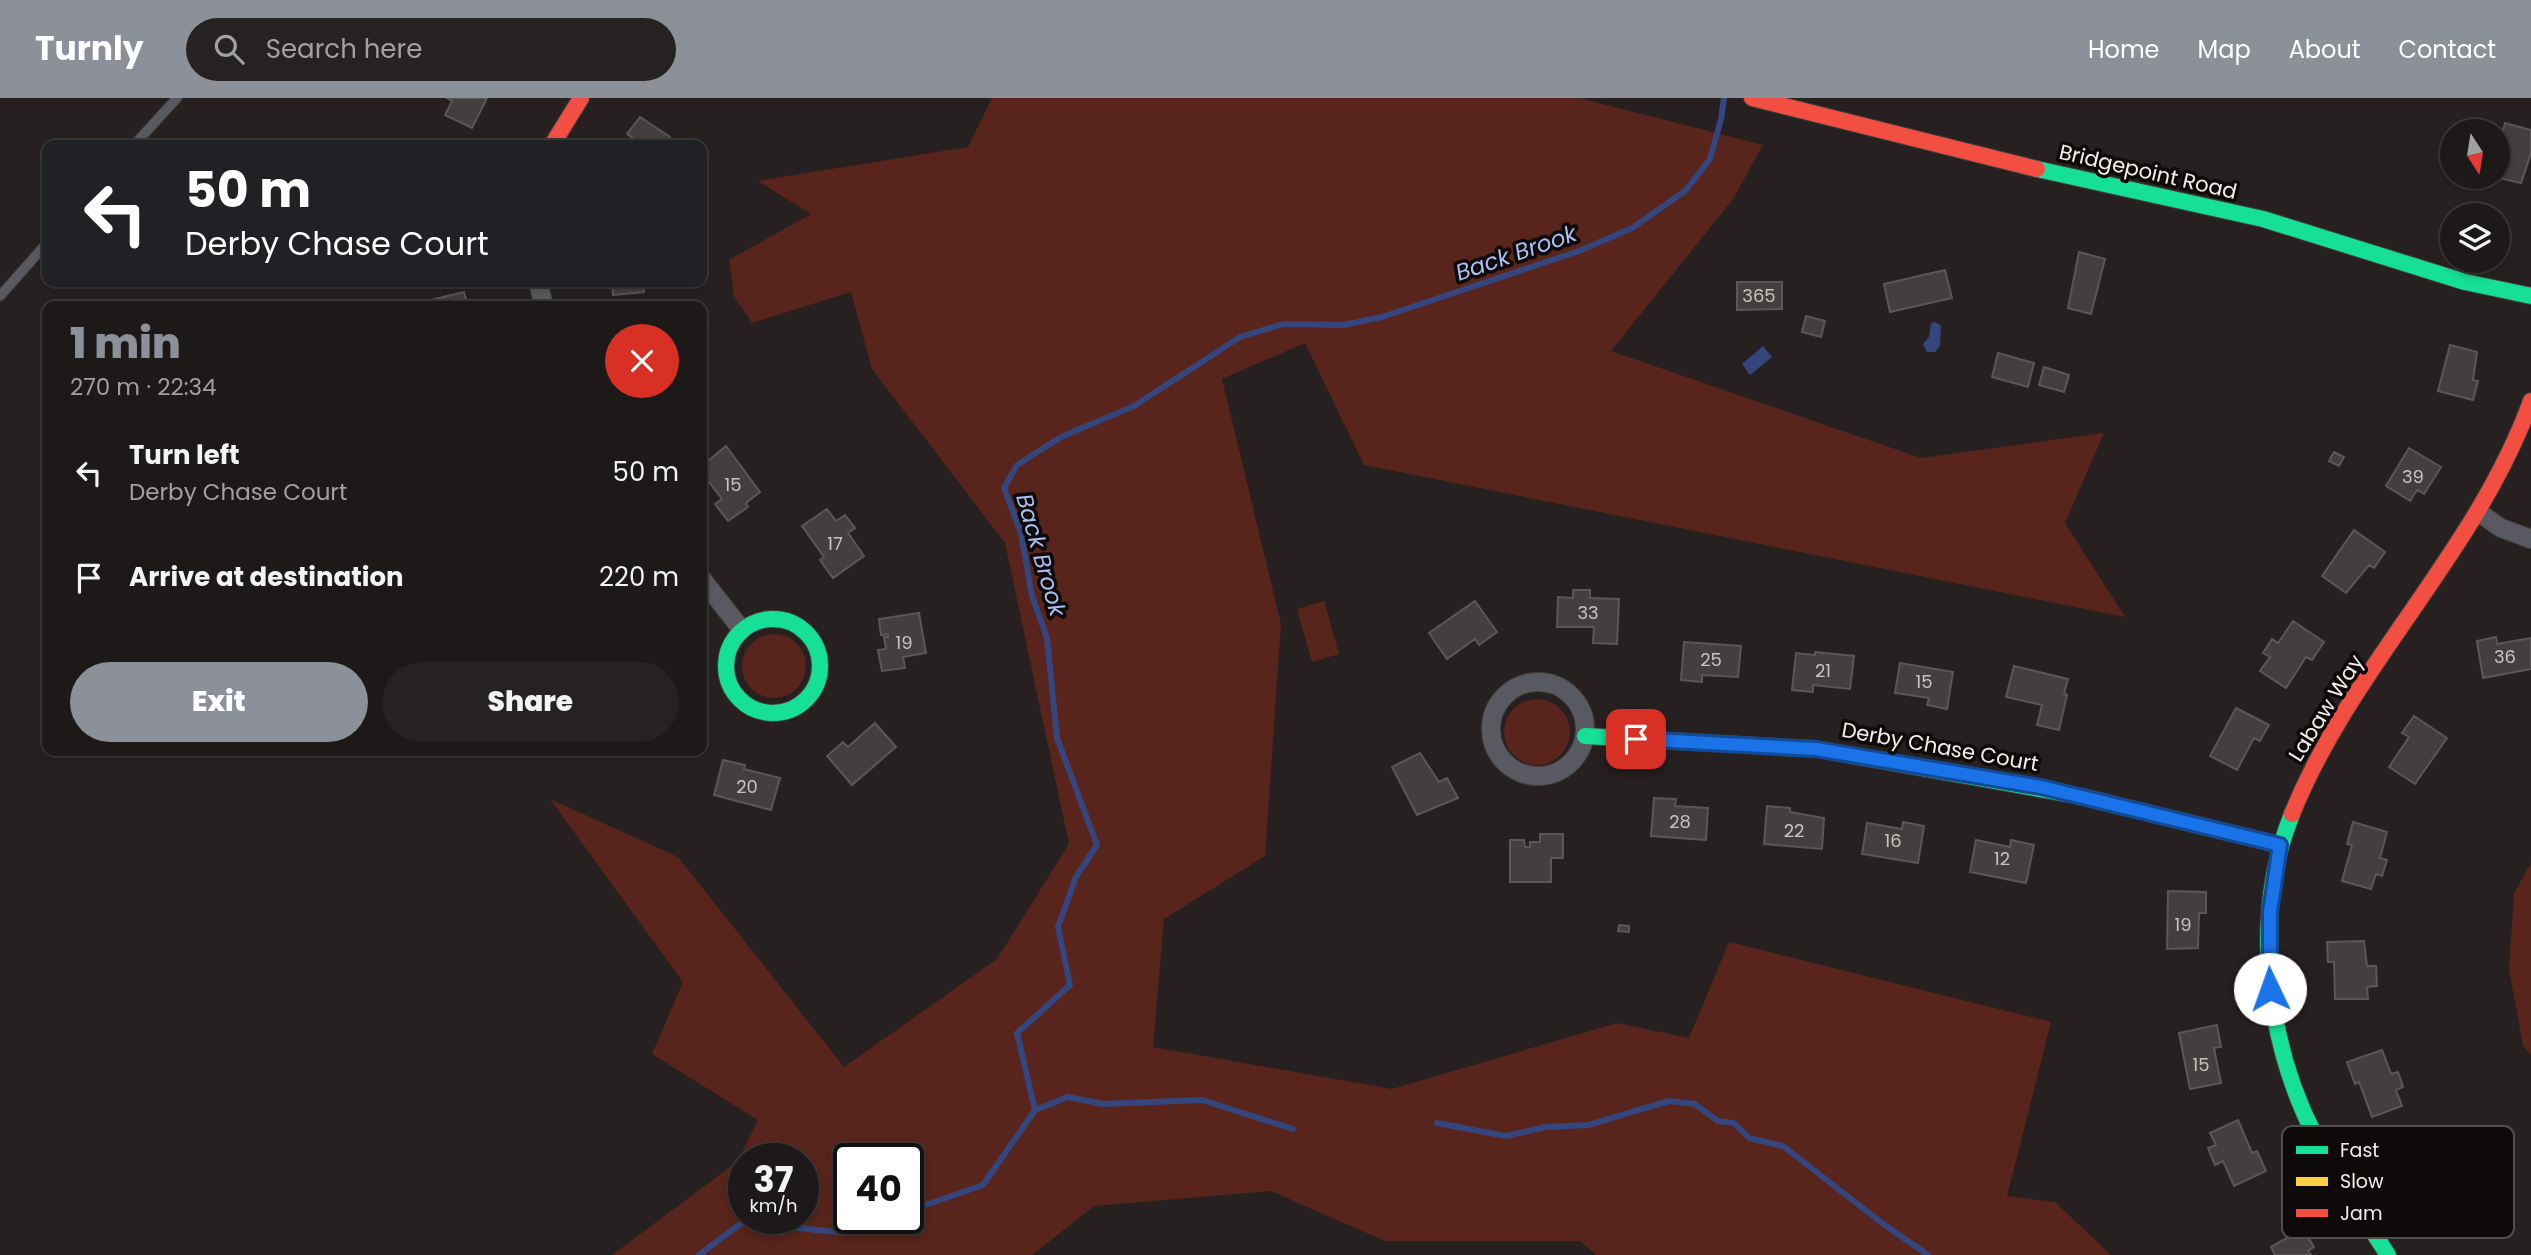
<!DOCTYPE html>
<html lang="en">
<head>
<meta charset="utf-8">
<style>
  :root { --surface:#1c1918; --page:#252221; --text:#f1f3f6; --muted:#a0a0a2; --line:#3a3837; --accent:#8c9099 }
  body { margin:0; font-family:Poppins,sans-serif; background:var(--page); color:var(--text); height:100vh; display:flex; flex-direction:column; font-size:26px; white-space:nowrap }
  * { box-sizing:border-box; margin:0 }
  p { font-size:23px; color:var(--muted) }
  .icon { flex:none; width:38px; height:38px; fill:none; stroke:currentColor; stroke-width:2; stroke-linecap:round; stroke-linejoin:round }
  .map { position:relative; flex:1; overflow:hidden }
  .panel { position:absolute; left:42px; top:203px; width:665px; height:455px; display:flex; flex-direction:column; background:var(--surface); border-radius:14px; box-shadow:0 4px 10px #0003,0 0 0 2px var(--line) }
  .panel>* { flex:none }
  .top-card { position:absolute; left:42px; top:42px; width:665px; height:147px; border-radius:14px; box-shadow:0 4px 10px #0003,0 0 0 2px var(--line); background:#202124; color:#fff; overflow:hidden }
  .needle { width:46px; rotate:168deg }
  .buttons { position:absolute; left:2440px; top:21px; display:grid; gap:14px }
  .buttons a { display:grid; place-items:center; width:70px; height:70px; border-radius:50%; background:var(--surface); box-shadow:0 4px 10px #0003,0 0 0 2px var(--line); font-size:35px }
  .speed { position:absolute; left:728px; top:1045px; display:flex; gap:14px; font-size:35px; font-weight:700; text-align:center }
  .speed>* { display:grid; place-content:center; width:91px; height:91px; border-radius:50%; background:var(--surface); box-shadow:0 4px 10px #0003,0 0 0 2px var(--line); line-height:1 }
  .speed small { font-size:18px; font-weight:400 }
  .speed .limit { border:4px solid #111; border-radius:10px; background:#fff; color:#111 }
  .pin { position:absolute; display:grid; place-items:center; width:60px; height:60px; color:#fff; margin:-30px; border-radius:14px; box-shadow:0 4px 10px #0006 }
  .me { position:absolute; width:77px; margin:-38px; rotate:357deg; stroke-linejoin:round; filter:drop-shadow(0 0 5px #0008) }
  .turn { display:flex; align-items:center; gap:24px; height:147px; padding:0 28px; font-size:32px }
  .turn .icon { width:91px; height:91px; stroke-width:2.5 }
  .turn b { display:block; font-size:49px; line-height:60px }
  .round { display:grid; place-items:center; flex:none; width:74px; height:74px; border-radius:37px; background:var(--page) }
  .headline { display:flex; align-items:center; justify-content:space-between; height:119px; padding:0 28px }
  h1 { font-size:42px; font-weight:800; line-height:52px; color:var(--accent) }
  .action { display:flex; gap:14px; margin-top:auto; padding:14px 28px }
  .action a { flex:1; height:80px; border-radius:42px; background:var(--accent); color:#fff; font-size:28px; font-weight:800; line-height:80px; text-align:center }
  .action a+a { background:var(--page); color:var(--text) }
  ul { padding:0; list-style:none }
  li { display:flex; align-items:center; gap:21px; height:105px; padding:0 28px }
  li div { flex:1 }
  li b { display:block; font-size:26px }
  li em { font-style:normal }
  header { display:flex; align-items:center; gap:42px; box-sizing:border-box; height:98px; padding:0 35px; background:var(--accent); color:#fff }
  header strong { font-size:33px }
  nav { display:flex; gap:38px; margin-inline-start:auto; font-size:24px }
  .search { width:490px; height:63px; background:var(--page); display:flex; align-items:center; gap:18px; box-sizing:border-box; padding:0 24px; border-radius:38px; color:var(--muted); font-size:26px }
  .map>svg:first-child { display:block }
  .green { fill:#58241b; fill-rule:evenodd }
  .water { fill:#34467d }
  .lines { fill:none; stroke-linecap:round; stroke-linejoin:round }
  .stream { stroke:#34467d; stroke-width:6 }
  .building { fill:#433f3e; stroke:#5c5756; stroke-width:2 }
  .lane-casing { stroke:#423e3d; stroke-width:11 }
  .street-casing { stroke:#423e3d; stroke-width:20 }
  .fast-casing { stroke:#423e3d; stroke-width:18 }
  .slow-casing { stroke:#423e3d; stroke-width:18 }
  .jam-casing { stroke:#423e3d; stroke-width:18 }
  .lane { stroke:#595a61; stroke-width:9 }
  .street { stroke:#595a61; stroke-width:18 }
  .fast { stroke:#16e098; stroke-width:16 }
  .slow { stroke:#ffcf43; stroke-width:16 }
  .jam { stroke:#f24e42; stroke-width:16 }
  .route-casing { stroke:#114b97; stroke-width:18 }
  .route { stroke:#1a73e8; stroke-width:12 }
  .labels { text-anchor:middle; stroke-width:7; stroke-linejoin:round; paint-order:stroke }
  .number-label { font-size:18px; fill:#c8c2c0 }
  .street-label { font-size:21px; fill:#f4edeb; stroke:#0e0a09 }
  .water-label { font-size:23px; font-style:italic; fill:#a9bff4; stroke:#0e0a09 }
  .key { fill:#0e0a09; stroke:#534e4d; stroke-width:2 }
  .key-label { font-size:19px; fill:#f4edeb }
</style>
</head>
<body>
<header>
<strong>Turnly</strong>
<div class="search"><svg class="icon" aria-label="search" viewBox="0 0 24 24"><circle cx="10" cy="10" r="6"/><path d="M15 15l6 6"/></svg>Search here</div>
<nav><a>Home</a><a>Map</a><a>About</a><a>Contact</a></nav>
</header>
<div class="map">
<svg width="2531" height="1157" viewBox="0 0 2531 1157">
  <rect width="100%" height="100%" fill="#262120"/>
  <!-- green -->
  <path class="green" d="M992,0h587l184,47 -30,54 -122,152 310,107 183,-25 -39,90 60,94 -761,-152 -59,-122 -83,36 59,245 -16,232 -101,63 -11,128 239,42 225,-66 72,15 40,-96 322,80 -44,174 48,6 56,53h-514l-17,-14h-195l-114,-50 -177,15 -62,49h-420l126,-94 20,-41 -106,-66 31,-72 -133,-183 128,58 166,210 153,-108 72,-115 -64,-301 -133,-174 -21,-77 -99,31 -18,-27 -5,-36 82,-46 -53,-33 210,-34zM803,1060v60h-59v-60zM908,1060v60h-59v-60z
    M1324,503l15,53 -27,8 -15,-53z
    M742 568a32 32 0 1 1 64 0a32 32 0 1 1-64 0Z
    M1504 634a33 33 0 1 1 66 0a33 33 0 1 1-66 0Z
    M2531,765v192l-8,-9 -14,-77 5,-76z"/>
  <!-- water -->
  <path class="water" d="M1935,224l6,4 -1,20 -5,6h-8l-4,-8 6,-7 2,-14z
    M1763,248l9,11 -22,18 -8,-11z"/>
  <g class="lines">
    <!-- stream -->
    <path class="stream" d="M1035,1012l33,-13 35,7 99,-4 91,29
      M1437,1025l69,13 40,-9 42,-2 81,-24 26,3 23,17 16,2 15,15 34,8 99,77 46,32
      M908,1113l75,-26 52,-75 -18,-77 53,-48 -12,-58 18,-50 21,-32 -40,-107 -10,-100 -15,-42 -11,-63 -17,-45 13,-23 44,-28 73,-31 106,-69 43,-13 60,1 39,-8 197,-66 53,-23 53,-37 25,-32 11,-40 3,-21
      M699,1157l44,-33 102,11 43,-15"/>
  </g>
  <!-- building -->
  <path class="building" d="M447,0h40l-15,30 -27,-13 7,-14z
    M640,19l30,20 -6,8h-37l6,-7 -6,-4z
    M2505,25l26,7v23l-10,30 -26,-6 2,-23z
    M2079,154l26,7 -14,55 -23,-6z
    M1945,172l7,28 -62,14 -6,-28z
    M612,184h31l1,10 -31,3z
    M1737,184h45v27l-45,1z
    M464,194l4,14h-39l-2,-5z
    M1806,218l19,5 -4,16 -19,-5z
    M2450,247l27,7 -4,28 5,1 -5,19 -35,-9z
    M1998,255l36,10 -6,24 -36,-10z
    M2044,269l25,8 -5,17 -25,-7z
    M726,348l34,46 -14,11 2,4 -20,14 -13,-17 7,-5 -16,-21 3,-2 -7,-10z
    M2409,350l32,19 -17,27 -7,-4 -7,11 -24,-15z
    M2334,354l10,5 -5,9 -10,-5z
    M827,411l9,12 9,-6 10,13 -7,5 16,23 -31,22 -13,-18 4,-3 -22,-31z
    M2354,432l31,22 -11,16 -5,-3 -23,28 -24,-17z
    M1573,492h17v8l29,1 -2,45 -24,-1 1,-16h-37l1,-30 15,1z
    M1475,503l22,31 -18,13 -4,-6 -28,20 -18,-26z
    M919,515l7,40 -23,4 2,11 -23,3 -4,-21 8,-1 -2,-12h4v-3l-7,1 -2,-16z
    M2293,523l31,21 -12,18 -6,-3 -20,31 -26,-17 10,-14 -7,-4 9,-14 6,4z
    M2496,539l1,7 34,-6v31l-48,9 -6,-37z
    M1684,544l57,4 -3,31 -36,-2v7l-21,-2z
    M1815,554l39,4 -4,33 -37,-4v7l-21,-2 4,-37 19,2z
    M1900,565l53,9 -6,37 -20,-4 2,-7 -34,-5z
    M2014,568l54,13 -4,15 3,1 -8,35 -22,-5 5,-20 -36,-8z
    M2236,610l33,17 -9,16 -6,-3 -17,32 -27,-14z
    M2414,618l33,22 -32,46 -26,-17 20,-30 -7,-4z
    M875,625l21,24 -44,38 -25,-29 16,-14 5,5z
    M1420,655l19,29 8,-4 11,20 -41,17 -25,-48z
    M723,662l22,5 -1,4 36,9 -9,32 -57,-15z
    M1654,700l22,1 -1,7 33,2 -2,32 -55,-4z
    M1767,708l23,2v4l34,6 -2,31 -58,-5z
    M1903,724l21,4 -6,37 -56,-9 5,-31 35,6z
    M2353,724l34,10 -7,26 7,2 -5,16 -6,-2 -5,15 -29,-8 10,-36 -5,-1z
    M1540,736h23v24h-12v24h-41v-42h14l1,7h5v-5h10z
    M1976,742l34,7 1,-7 23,5 -8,38 -56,-11z
    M2168,793l38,1v21h-7l-1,35 -31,1z
    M1619,827l10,1v6l-11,-1z
    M2364,843l3,25h9l1,20 -10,1 1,12h-33l-1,-37h-6l-1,-20z
    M2217,927l4,22 -7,1 7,35 -31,6 -11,-56z
    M2382,952l9,24 7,-2 5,15 -7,3 6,16 -30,11 -13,-35 -4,2 -8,-22z
    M2238,1022l14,33 5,-2 9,20 -32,15 -11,-25 -8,4 -7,-17 8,-3 -6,-12z
    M2303,1131l11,18 -6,4 3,4h-36l-4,-8z"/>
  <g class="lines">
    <defs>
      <path id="lane" d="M134,47l43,-47
        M0,198l47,-53"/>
      <path id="street" d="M538,184l6,24
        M2481,416l20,14 30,11
        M702,481l40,51
        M1491 631a47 47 0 1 1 94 0a47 47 0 1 1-94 0Z"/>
      <path id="fast" d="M2037,71l226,50 202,63 66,14
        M726 568a47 47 0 1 1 94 0a47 47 0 1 1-94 0Z
        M1585,638l231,13 263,47
        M2292,716c-41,101 -26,226 23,322 21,42 48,80 73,119"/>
      <path id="slow" d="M2079,698l201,49"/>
      <path id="jam" d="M1752,0l285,71
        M552,47l29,-47
        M2292,716c60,-149 184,-261 239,-413"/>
    </defs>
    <!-- lane casing -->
    <use href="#lane" class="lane-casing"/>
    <!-- street casing -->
    <use href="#street" class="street-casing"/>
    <!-- fast casing -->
    <use href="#fast" class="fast-casing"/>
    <!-- slow casing -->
    <use href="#slow" class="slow-casing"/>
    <!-- jam casing -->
    <use href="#jam" class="jam-casing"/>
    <!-- lane -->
    <use href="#lane" class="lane"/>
    <!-- street -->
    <use href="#street" class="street"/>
    <!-- fast -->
    <use href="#fast" class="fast"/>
    <!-- slow -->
    <use href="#slow" class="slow"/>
    <!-- jam -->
    <use href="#jam" class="jam"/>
  </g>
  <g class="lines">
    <defs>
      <path id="route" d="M1636,641l180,10 225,38 239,58 -10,67v77"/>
    </defs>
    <!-- route casing -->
    <use href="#route" class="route-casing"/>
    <!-- route -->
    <use href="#route" class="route"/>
  </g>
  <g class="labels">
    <!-- number labels -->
    <g class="number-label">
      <text x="1759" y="204">365</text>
      <text x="2413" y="385">39</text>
      <text x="733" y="393">15</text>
      <text x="835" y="452">17</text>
      <text x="1588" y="521">33</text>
      <text x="904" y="551">19</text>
      <text x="2505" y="565">36</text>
      <text x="1711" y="568">25</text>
      <text x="1823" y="579">21</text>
      <text x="1924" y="590">15</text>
      <text x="747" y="695">20</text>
      <text x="1680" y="730">28</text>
      <text x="1794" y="739">22</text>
      <text x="1893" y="749">16</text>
      <text x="2002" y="767">12</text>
      <text x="2183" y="833">19</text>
      <text x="2201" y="973">15</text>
    </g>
    <!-- street labels -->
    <g class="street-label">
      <text transform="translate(2148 74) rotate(13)" y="7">Bridgepoint Road</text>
      <text transform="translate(2326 610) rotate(-58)" y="7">Labaw Way</text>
      <text transform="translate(1940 649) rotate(10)" y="7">Derby Chase Court</text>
    </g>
    <!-- water labels -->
    <g class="water-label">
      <text transform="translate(1516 155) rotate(-19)" y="8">Back Brook</text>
      <text transform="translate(1041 457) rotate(74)" y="8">Back Brook</text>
    </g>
  </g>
  <!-- legend -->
  <rect x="2282" y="1028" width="232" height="112" rx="10" class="key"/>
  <rect x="2296" y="1048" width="32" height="8" fill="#16e098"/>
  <rect x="2296" y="1079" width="32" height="9" fill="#ffcf43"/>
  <rect x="2296" y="1111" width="32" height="8" fill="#f24e42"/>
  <g class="key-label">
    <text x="2340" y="1059">Fast</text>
    <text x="2340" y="1090">Slow</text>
    <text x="2340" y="1122">Jam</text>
  </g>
</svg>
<div class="buttons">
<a><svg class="needle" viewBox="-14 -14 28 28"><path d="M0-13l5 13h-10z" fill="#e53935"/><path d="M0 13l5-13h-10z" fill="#a0a0a2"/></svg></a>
<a><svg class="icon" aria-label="layers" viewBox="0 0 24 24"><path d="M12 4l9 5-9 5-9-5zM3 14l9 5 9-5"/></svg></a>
</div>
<div class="speed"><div>37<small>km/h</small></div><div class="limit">40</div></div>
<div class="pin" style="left:1636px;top:641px;background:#d93025"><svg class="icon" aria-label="arrive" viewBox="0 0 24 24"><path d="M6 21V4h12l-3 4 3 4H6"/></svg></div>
<svg class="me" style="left:2270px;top:891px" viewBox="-20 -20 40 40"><circle r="19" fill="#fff"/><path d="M0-13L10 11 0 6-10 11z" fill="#1a73e8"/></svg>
<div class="top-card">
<div class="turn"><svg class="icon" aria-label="left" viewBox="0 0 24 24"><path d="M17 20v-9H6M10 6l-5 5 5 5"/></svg><div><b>50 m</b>Derby Chase Court</div></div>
</div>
<section class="panel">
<div class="headline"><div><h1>1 min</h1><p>270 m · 22:34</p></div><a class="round" style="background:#d93025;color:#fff"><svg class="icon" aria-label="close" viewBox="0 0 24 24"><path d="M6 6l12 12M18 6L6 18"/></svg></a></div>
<ul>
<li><svg class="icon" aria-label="left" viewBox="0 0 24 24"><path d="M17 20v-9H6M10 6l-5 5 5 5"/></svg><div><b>Turn left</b><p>Derby Chase Court</p></div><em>50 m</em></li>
<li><svg class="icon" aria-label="arrive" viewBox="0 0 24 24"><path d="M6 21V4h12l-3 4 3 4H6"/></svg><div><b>Arrive at destination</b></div><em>220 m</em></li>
</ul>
<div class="action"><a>Exit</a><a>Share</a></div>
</section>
</div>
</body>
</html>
